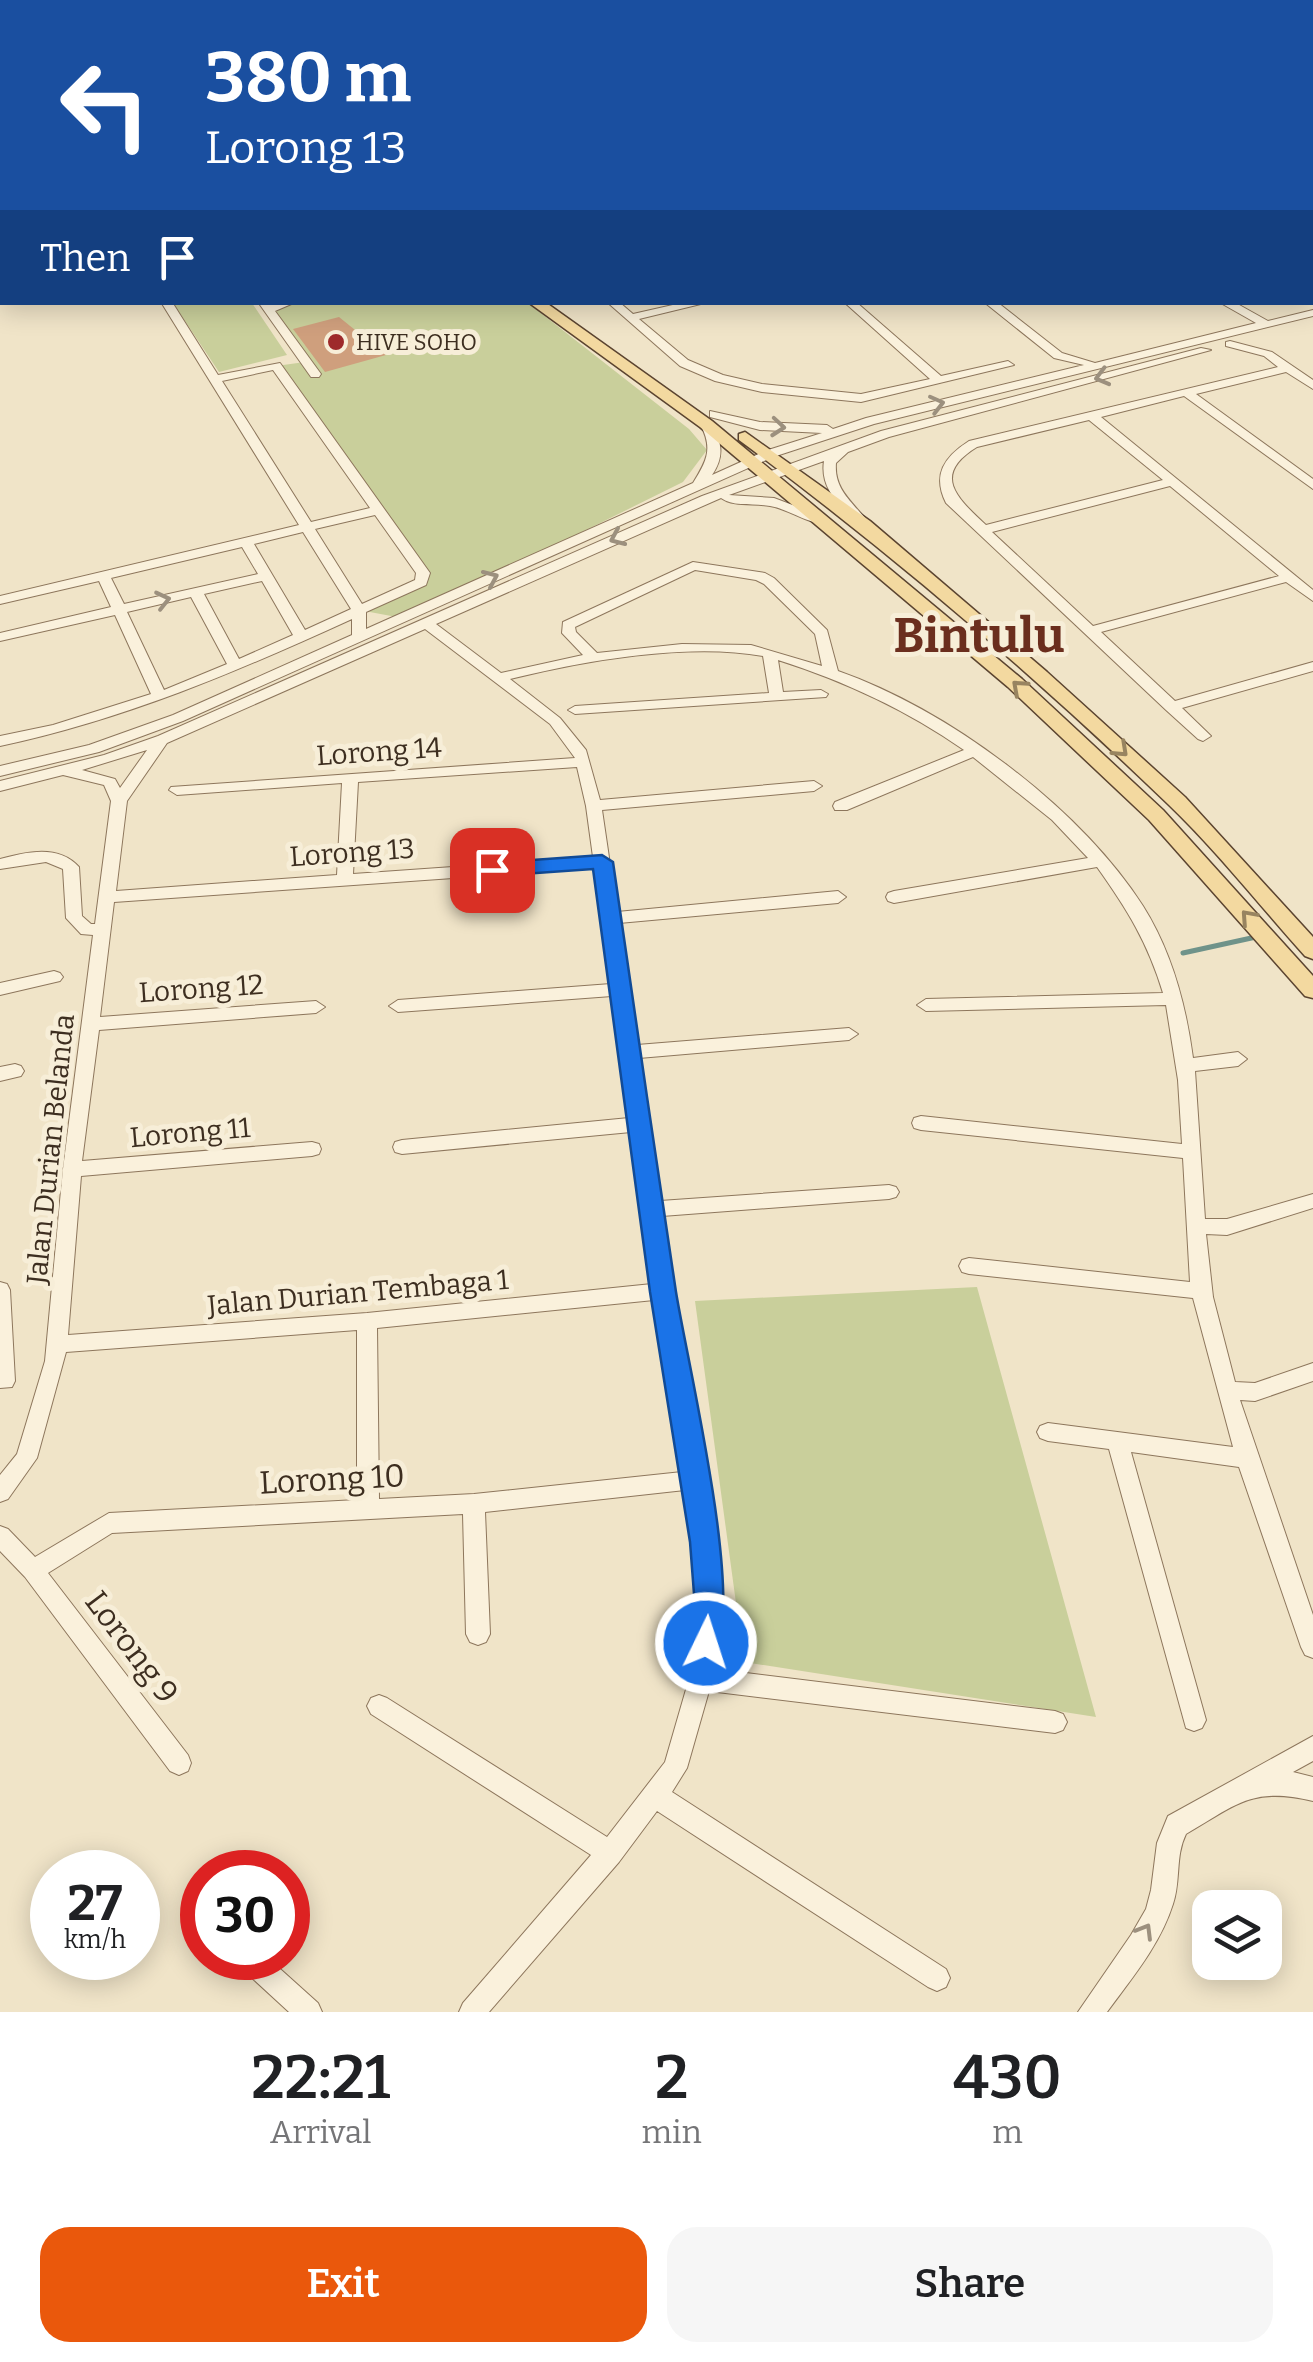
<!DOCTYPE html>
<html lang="en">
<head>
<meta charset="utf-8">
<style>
  :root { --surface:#fff; --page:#f6f6f6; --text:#202124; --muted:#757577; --accent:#ea580c }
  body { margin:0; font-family:Bitter,serif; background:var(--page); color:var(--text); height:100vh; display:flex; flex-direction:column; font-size:38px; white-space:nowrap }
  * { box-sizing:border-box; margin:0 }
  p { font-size:32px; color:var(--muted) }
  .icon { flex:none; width:55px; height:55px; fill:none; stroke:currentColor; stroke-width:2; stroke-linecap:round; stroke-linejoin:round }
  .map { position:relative; height:2012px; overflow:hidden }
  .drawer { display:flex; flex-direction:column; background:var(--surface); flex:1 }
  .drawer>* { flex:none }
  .hud { position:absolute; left:0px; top:0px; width:1315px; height:305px; box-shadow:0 5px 25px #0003; background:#1a4fa0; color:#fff; overflow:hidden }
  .fabs { position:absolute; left:1192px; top:1890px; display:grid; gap:20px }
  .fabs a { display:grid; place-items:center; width:90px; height:90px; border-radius:20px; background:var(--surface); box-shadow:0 5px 25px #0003; font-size:50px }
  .speed { position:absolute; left:30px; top:1850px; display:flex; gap:20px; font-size:50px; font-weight:700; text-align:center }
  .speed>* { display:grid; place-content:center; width:130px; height:130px; border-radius:50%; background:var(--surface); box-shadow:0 5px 25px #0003; line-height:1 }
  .speed small { font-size:25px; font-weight:400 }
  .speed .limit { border:15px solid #d22; background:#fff; color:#111 }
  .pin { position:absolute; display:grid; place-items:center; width:85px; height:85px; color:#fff; margin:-42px; border-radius:20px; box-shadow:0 5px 15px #0006 }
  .me { position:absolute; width:110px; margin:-55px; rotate:4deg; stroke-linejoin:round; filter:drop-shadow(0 0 8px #0008) }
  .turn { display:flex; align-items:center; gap:35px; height:210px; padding:0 40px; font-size:45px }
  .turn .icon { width:130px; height:130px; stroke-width:2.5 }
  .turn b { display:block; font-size:70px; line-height:85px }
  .then { display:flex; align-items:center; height:95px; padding:0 40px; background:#0003; gap:20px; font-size:38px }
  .eta { display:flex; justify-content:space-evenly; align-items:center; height:170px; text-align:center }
  .eta b { font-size:60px; font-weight:600; line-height:70px }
  .button { display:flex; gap:20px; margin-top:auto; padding:20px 40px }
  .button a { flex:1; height:115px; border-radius:30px; background:var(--accent); color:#fff; font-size:40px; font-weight:600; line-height:115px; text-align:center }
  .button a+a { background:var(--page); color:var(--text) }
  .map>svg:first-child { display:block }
  .green { fill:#c9cf9b }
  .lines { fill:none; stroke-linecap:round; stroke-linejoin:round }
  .stream { stroke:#6f938a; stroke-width:5 }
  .building { fill:#cf9f7d }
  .minor-casing { stroke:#8d765c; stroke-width:2 }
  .major-casing { stroke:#5b4430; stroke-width:3 }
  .minor { fill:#faf1dc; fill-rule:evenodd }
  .major { fill:#f3d9a0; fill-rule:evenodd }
  .oneway { stroke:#9c907e }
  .oneway2 { stroke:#988460 }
  .route { fill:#1a73e8; stroke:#114b97; stroke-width:2.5 }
  .poi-dot { fill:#9e2a2b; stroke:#f7eed8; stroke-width:4 }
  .labels { text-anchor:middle; stroke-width:10; stroke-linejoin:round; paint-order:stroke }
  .far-poi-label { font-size:22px; fill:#3d2e20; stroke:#f7eed8; text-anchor:start }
  .street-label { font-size:28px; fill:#3d2e20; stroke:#f7eed8 }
  .near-street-label { font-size:32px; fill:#3d2e20; stroke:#f7eed8 }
  .town-label { font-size:48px; font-weight:bold; fill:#6b2e1e; stroke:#f7eed8 }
</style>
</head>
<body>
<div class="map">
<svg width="1313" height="2012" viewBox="0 0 1313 2012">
  <rect width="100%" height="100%" fill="#f0e4c8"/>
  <!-- green -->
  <path class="green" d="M291,302l237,1 161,126 18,21 -24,32 -214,106 -67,30 -43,-8 64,-32 -147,-212 29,-4 -37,-53z
    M173,303h79l35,52 -68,17z
    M977,1287l119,430 -352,-55 -49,-361z"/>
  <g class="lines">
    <!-- stream -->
    <path class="stream" d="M1183,953l73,-16"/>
  </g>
  <!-- building -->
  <path class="building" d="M339,317l47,38 -61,17 -32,-43z"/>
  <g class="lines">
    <defs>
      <path id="minor" d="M5,0h30l2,2h-28z
        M477,0h9v1l-10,1z
        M0,20h2v6h-2z
        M1312,24h1v6h-1z
        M1312,66h1v6h-1z
        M0,72h2v6h-2z
        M0,88l2,1v6l-2,-1z
        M1312,137h1v6h-1z
        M0,210h2v6h-2z
        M1312,218h1v6h-1z
        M161,302h11l46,73 62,-12 150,210 -4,12 -60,27v17l327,-146c13,-21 21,-34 7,-59l2,-3h8c12,20 15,35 2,54l53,-24 57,-18 -62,-3 -50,-13v-6l50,11 67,3 6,4 33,-11 218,-53 -30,-7 -70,-56h13l65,51 33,10 161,-40 -37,-21h15l34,19 45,-11v6l-439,108 -101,33 -590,264 -84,31 -99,24v-10l89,-21 84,-30 179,-80v-16c-116,53 -226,100 -352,127v-10l53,-11 98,-31 -36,-79 -115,26v-8l111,-26 -12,-26 -99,23v-8l299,-71zM273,370l97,138 -59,14 -89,-141zM375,515l41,58 -1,7 -53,24 -47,-75zM303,532l48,77 -46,21 -51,-86zM242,547l16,27 -134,30 -13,-26zM262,581l31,54 -54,24 -35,-65zM191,597l36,67 -63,26 -37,-78z
        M258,302h38l-21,9 46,63 -2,3h-8z
        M607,302h12l14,12 53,-12h23l-70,17 49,41 35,15 39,9 99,10 69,-15 -86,-77h12l85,74 67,-15 6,4 -153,37 -99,-10 -47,-11 -35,-15z
        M1230,341l42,11 41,28v9l-27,-17 -90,22 117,85v10l-129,-93 -83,21 212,173v11l-27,-19 -185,50 74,69 138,-39v9l-131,37 29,28 -8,5 -5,-2 -32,-29 -220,-207c-14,-28 -2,-46 23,-62l309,-74 -14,-11 -38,-10v-4zM1089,420l74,60 -177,45c-29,-27 -55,-50 -9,-78zM1170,486l109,90 -186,50 -101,-94z
        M1201,348l10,2 -322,87 -41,15 -12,11c-2,25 14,37 29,55l-2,3h-10c-16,-19 -33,-34 -29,-60l-95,34 45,3 53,20v6c-20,0 -38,-15 -57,-18 -16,-3 -37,1 -49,-8l-285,126 65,49 82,-18 -21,-22 1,-11 130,-60 72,11 9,5 53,52 11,41c111,39 241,136 305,235 29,46 43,99 50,152l45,-6 9,7 -9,7 -43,5 10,148h22l86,-25v14l-86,27 -21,-1 7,63 22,85 20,1 58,-20v18l-58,20 -15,-1 73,215v43l-8,-3 -4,-8 -62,-180 -108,-15 75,268 -4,8 -8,3 -8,-3 -77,-279 -61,-8 -8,-3 -3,-6 3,-6 8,-3 185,24 -40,-149 -224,-24 -7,-2 -3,-6 3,-6 7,-2 221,24 -7,-124 -262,-28 -7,-2 -2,-5 2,-5 7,-2 261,28 -4,-64 -12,-75 -240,6 -9,-6 9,-6 237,-6c-15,-50 -36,-84 -66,-126l-203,36 -6,-2 -2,-4 2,-4 6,-2 194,-33 -36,-38 -79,-63 -126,53h-12l-2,-4 2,-4 129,-52c-57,-40 -120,-69 -186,-90l5,32 38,-2 7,4 -2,3 -251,17 -7,-4 7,-4 194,-13 -6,-37c-75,-14 -180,5 -253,23l50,39 26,32 14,50 214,-19 8,5 -8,5 -212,19 15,102 221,-21 8,6 -8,6 -219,20 18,122 212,-17 9,6 -9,6 -210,18 21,143 229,-16 7,2 3,5 -3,5 -7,2 -227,17 53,326 6,65 -7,62 341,42 8,3 4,8 -4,8 -8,3 -346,-42 -22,77 -15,24 274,177 4,9 -4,9 -9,4 -9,-4 -271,-176 -38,51 -130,150h-30l4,-9 128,-148 -220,-141 -4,-8 4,-8 8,-3 8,3 220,139 58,-75 24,-83 10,-72 -14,-117 -200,22 5,122 -4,8 -8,3 -8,-3 -4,-8 -3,-120 -351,19 -64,40 140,182 3,8 -3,8 -9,4 -9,-4 -145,-194 -25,-26v-25l8,3 27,28 74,-44 248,-13v-170l-291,22 -29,106 -29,41 -8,3v-27l17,-21 28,-93 18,-192 30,-234 -12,-1 -15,-16 -3,-49 -17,-7 -46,7v-10c27,-7 58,-15 79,8l3,49 9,8h4l16,-123 -7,-16 -41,-10 -63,16v-10l104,-26 54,-19 544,-240 179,-65zM695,570l61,10 8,4 51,50 7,32 -71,-21 -69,-1 -85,9 -21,-21 -1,-5zM425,629l125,95 25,34 -404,29 -2,3 8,5 165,-12 -5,92 -221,16 11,-90 40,-58zM147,750l-27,38 -5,-9 -33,-9zM577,767l9,39 7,51 -240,17 5,-92zM595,868l16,116 -213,16 -9,6 9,6 214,-16 17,122 -227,22 -7,2 -2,5 2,5 7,2 229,-22 21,152 -285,29 -299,22 13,-159 231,-20 7,-2 2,-5 -2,-5 -7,-2 -230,19 17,-131 217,-17 9,-6 -9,-6 -216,16 14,-115zM654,1300l28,172 -208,22 -95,5 -2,-171z
        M54,971l6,2 3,4 -3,4 -60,14v-12z
        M15,1064l6,2 3,5 -3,5 -21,5v-14z
        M0,1282l7,2 3,6 5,91 -3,6 -12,1z
        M1313,1736v25l-20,11 20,5v24c-61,-15 -77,4 -127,33 -11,22 -5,47 -13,70 -13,41 -41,74 -66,108h-29l53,-77 15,-26 5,-19 6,-47 11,-27z
        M197,1898l5,3v28l-9,-4 -9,-14 4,-9z
        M236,1958h32l50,45 4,9h-33l-49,-45z"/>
      <path id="major" d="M923,0h27l2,2h-26z
        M950,0h26l2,2h-25z
        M0,50h2v6h-2z
        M1312,93h1v8h-1z
        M528,302h17l167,119 310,258 141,131 150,166v22l-8,-2 -156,-176 -141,-133 -308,-260z
        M745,432l125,89 177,151 138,125 128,140v22l-8,-3c-45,-50 -88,-105 -137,-152 -135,-130 -278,-252 -429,-364v-6z"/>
    </defs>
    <!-- minor casing -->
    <use href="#minor" class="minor-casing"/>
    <!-- major casing -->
    <use href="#major" class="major-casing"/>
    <!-- minor -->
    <use href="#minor" class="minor"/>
    <!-- major -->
    <use href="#major" class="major"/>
  </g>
  <!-- one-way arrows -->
  <defs><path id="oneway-chevron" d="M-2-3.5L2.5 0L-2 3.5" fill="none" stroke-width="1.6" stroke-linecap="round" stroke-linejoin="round" transform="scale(2.5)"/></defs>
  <g class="oneway">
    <use href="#oneway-chevron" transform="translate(1102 377) rotate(165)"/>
    <use href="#oneway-chevron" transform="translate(937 404) rotate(-14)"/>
    <use href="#oneway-chevron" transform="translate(778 427) rotate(5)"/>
    <use href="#oneway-chevron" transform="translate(617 538) rotate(156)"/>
    <use href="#oneway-chevron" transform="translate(491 578) rotate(-24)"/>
    <use href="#oneway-chevron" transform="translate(163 600) rotate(-13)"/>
    <use href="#oneway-chevron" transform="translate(1145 1931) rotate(-59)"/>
  </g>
  <g class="oneway2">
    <use href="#oneway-chevron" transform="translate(1019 687) rotate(-138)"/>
    <use href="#oneway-chevron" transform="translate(1121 750) rotate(43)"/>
    <use href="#oneway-chevron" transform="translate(1248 917) rotate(-132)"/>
  </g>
  <!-- route -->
  <path class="route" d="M602,855l11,7c21,143 41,287 63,430 12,74 67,301 40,361l-10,4 -11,-4 -5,-10 5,-36 -5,-65 -40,-250 -57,-423 -101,7 -10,-6 10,-7z"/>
  <!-- markers -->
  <circle class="poi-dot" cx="336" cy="342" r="10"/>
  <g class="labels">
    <!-- far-poi labels -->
    <g class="far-poi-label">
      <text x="356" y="350">HIVE SOHO</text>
    </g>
    <!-- street labels -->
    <g class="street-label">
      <text transform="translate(379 751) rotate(-4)" y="10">Lorong 14</text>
      <text transform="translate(352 852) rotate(-4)" y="10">Lorong 13</text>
      <text transform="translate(201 988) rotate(-4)" y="10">Lorong 12</text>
      <text transform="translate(190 1132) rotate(-5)" y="10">Lorong 11</text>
      <text transform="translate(50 1149) rotate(-84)" y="10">Jalan Durian Belanda</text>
      <text transform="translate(358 1292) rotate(-5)" y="10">Jalan Durian Tembaga 1</text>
    </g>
    <!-- near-street labels -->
    <g class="near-street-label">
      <text transform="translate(332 1479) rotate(-3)" y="11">Lorong 10</text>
      <text transform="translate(132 1647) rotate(53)" y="11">Lorong 9</text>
    </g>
    <!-- town labels -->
    <g class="town-label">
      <text x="979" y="652">Bintulu</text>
    </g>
  </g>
</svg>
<div class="fabs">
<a><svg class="icon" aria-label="layers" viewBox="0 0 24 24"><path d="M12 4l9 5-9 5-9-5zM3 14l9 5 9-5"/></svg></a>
</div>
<div class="speed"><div>27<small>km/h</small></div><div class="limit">30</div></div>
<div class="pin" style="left:492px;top:870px;background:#d93025"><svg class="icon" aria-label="arrive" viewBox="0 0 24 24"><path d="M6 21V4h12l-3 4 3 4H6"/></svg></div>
<svg class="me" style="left:706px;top:1643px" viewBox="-20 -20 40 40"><circle r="17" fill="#1a73e8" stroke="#fff" stroke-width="3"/><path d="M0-11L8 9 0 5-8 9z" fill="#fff"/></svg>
<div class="hud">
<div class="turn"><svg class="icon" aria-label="left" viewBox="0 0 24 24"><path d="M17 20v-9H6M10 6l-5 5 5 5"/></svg><div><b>380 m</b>Lorong 13</div></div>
<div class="then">Then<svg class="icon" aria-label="arrive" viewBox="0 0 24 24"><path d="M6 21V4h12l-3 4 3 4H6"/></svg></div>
</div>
</div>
<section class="drawer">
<div class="eta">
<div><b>22:21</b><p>Arrival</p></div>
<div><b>2</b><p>min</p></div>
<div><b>430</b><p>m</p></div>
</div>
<div class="button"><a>Exit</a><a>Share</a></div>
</section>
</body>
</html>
